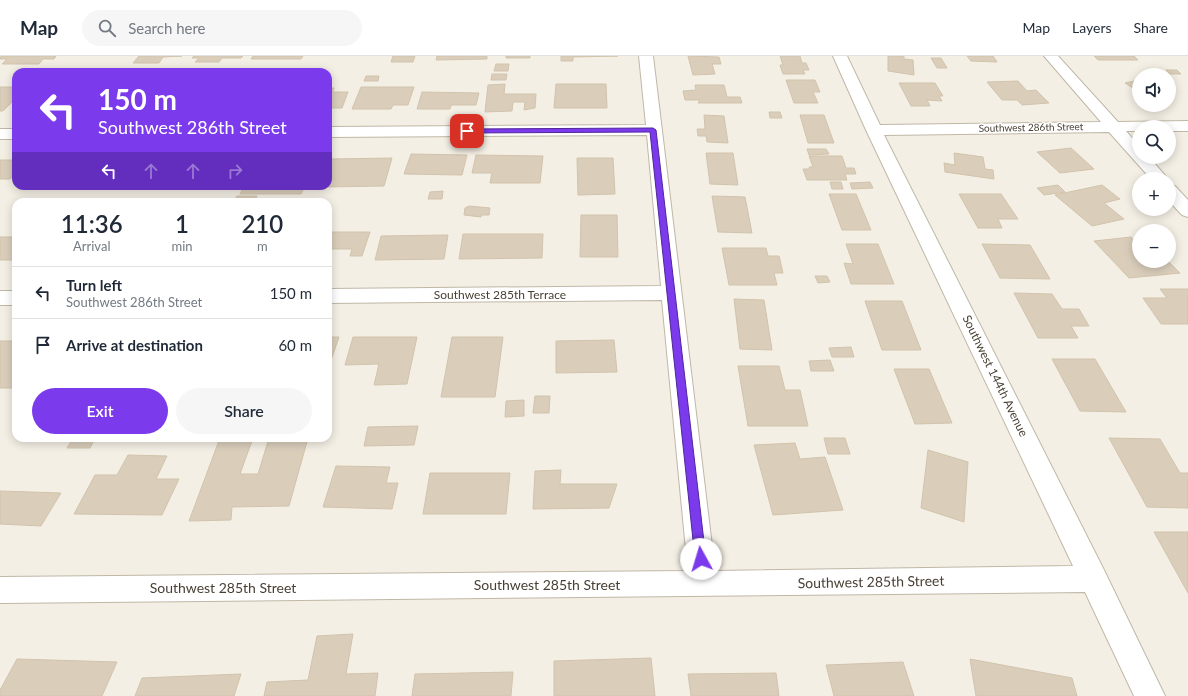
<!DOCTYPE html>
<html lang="en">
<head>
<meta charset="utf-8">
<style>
  :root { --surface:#fff; --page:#f6f6f7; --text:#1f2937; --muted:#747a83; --line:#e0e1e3; --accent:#7c3aed }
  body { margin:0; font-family:Lato,sans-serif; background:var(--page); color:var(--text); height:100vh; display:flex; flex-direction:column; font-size:15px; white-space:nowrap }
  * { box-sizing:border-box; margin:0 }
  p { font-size:13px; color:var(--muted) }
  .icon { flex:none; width:22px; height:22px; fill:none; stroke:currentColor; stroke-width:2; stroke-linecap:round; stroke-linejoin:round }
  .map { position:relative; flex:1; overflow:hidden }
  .panel { position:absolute; left:12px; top:142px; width:320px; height:244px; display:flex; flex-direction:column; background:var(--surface); border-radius:12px; box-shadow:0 2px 10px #0003 }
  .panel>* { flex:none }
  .hud { position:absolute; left:12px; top:12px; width:320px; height:122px; border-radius:12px; box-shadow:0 2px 10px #0003; background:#7c3aed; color:#fff; overflow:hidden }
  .buttons { position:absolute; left:1132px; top:12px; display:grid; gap:8px }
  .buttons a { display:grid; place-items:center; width:44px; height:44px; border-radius:50%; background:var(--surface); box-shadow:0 2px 10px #0003; font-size:20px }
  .pin { position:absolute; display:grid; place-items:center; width:34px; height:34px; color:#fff; margin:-17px; border-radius:8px; box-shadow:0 2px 6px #0006 }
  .me { position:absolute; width:44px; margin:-22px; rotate:354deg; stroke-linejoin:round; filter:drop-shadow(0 0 3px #0008) }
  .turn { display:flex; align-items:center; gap:14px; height:84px; padding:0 20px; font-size:18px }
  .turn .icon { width:52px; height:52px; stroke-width:2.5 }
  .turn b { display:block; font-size:28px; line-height:34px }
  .lanes { display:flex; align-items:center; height:38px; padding:0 20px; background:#0003; justify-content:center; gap:20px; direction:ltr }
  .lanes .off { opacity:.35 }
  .eta { display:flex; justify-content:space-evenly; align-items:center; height:68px; text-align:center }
  .eta b { font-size:24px; font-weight:600; line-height:28px }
  .button { display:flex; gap:8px; margin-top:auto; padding:8px 20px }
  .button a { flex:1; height:46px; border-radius:24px; background:var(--accent); color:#fff; font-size:16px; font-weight:600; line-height:46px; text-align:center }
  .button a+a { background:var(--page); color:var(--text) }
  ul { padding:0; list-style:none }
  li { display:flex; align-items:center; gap:12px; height:52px; padding:0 20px; border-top:1px solid var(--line) }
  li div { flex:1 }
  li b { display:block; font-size:15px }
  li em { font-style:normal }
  header { display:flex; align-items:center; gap:24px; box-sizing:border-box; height:56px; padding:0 20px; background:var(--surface); border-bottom:1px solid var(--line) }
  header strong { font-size:19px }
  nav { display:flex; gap:22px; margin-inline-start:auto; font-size:14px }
  .search { width:280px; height:36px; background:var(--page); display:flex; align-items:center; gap:10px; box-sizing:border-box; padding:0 14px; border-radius:22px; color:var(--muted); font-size:15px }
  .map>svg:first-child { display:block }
  .building { fill:#dacebb; stroke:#d2c3ab }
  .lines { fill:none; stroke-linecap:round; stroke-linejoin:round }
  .minor-casing { stroke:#c0b7a6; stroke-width:2 }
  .minor { fill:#fff; fill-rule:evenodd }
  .route { fill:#7c3aed; stroke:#51269a }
  .labels { text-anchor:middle; stroke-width:3; stroke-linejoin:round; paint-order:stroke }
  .far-street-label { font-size:10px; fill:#473f33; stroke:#fff }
  .street-label { font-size:12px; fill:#473f33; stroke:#fff }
  .near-street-label { font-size:14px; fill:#473f33; stroke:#fff }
</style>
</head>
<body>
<header>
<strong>Map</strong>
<div class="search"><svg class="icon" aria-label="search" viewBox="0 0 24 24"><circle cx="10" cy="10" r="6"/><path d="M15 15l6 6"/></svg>Search here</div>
<nav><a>Map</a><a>Layers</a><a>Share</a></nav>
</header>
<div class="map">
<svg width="1188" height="640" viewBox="0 0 1188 640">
  <rect width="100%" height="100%" fill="#f4efe4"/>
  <!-- building -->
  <path class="building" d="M1,0h55l-2,3h-11l-4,5h-37l5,-5h-7z
    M139,0h43l-19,1 -4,6h-26z
    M194,0h49l-2,2h-19l-3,4h-24l4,-4h-7z
    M253,0h50l-2,3h-50z
    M393,0h22l-2,6h-22z
    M437,0h50v3l-51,1z
    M506,0h24v2h-24z
    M561,0h57l-45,1v4h-12z
    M688,0l31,1 2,7h-9l3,10 -22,1z
    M780,0h20l2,7h4l3,7h-6l2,4h-22l-3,-9h3z
    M888,0h16v3l9,1 1,15 -26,-4z
    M967,0h26l4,6 -26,-1z
    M1094,0h40l4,4h-40z
    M931,2h10l6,10h-10z
    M496,8h13l-1,7h-14z
    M151,13h17l-3,3h-16z
    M1166,14h11l4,4h-11z
    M492,18h15l-1,6h-15z
    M366,20h13l-1,5h-14z
    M786,24h29l5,12h-7l5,11h-24z
    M1139,24v12l-14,-9z
    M1018,25l9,10 9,-1 13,13 -27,2 -5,-5h-15l-15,-18z
    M899,27h36l8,13h-4l3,5 -15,-1 3,6h-19z
    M505,28l-1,10h32l-1,14 -11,2 1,-8h-12l-1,9 -27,1 3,-27z
    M556,28h50l1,24h-53z
    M695,29h29l3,12h13l2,6h-44l2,-3h-15l-2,-9 13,-1z
    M0,31h16v11l-13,13h-3z
    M361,31h53l-6,18h-15l-2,4h-39z
    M328,32h6l-2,4h16l-6,16h-14z
    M422,36l57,1 -3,12h-25l-1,4h-33z
    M769,56h11l2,6h-12z
    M704,59l20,1 4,27 -21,-1 -1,-6h-8l-1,-7h8z
    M800,59h24l10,28h-26z
    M1071,92l23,21 -34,4 -23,-21z
    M807,93h19l3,5 -20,1z
    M706,97h27l5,32 -28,-1z
    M954,97l29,4 2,12 8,1 1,9 -49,-7 -1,-9 11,2z
    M411,98l56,1 -5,20 -58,-1z
    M476,99l67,1 -3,27h-50l2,-10h-20z
    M809,100h33l4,12h8l2,6h-11l2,6h-40l-4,-11h7l-1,-2h4z
    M392,102l-8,28 -64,1 8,-1v-21l2,-6z
    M577,102h36l2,36 -37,1z
    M0,104h16v12l-6,7h-10z
    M830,126h11l2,7h-11z
    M870,126l3,6 -21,1 -2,-6z
    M1058,129l7,7 -21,3 -7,-7z
    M1102,129l18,14 -16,4 20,16 -32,7 -37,-31z
    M244,130h61l-4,8h-61z
    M443,135l-1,8h-14l2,-7z
    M829,138h27l15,36h-29z
    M959,138h42l17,25h-20l4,9h-24z
    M237,140h20l-3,6h-21z
    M712,140l33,1 7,36 -34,-1z
    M469,150l21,2 -1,7h-8v2l-17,-2 1,-7z
    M581,159h36l1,42h-38z
    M328,176h42l-8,24h-12l2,-7h-24z
    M463,178h80l-1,24 -83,1z
    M448,179l-4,24 -69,1 6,-24z
    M0,181h16v23h-16z
    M1131,181l8,8v16h29l12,12 -51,5 -35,-37z
    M846,188h32l16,40h-43l-7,-21 9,1z
    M982,188l48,1 20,34 -50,-1z
    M722,192h44l2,8h11l4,17h-9l3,12h-48z
    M815,220h12l3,6 -12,1z
    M1160,233h28v35h-27l-18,-26h24z
    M1014,237l38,1 10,15h17l10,17h-18l7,12h-40z
    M734,243l30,1 8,50 -32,-1z
    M865,245h37l19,49h-39z
    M328,281h11l-11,32z
    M353,281h64l-10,47 -33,1 5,-21 -34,1z
    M452,281h51l-8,60h-54z
    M614,284l3,32 -61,1v-32z
    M0,285h16v42l-3,5h-13z
    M851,291l3,10h-22l-3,-9z
    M1052,303h43l31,53 -46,-1z
    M830,304l4,11h-23l-2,-10z
    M738,310h41l6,24h15l8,36h-60z
    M894,313h35l23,54 -37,1z
    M535,340h15l-1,17h-16z
    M524,344v16l-19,1 1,-16z
    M418,370l-4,19 -50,1 4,-19z
    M73,382h22l-5,10h-23z
    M220,382h33l-13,36h18l11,-36h39l-19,68 -57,1 -1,13 -42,1z
    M824,382h21l5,16h-22z
    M1109,382l51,1 20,34h8v35l-41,-1z
    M795,387l5,16 25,-2 18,53 -70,5 -19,-70z
    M928,394l40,12 -4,60 -43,-14z
    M128,399l39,1 -11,23h23l-17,36 -88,-1 21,-39h22z
    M336,410l54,1 -4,16h12l-6,26 -69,-2z
    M561,414l-1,14h57l-8,24 -76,1 2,-38z
    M430,417h80l-4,41h-83z
    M0,435l61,2 -20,33 -41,-2z
    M1154,476h34v61z
    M353,578l-7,40 32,-1 -3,23h-111l3,-14 41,-2 9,-44z
    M651,602l4,38h-101v-35z
    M17,603l100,3 -15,34h-102v-6z
    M970,603l102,19 5,18h-101z
    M903,606l11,34h-80l-8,-31z
    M513,616l-2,24h-99l3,-22z
    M776,617l3,23h-88l-3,-22z
    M241,618l-7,22h-99l7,-18z"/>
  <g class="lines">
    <defs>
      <path id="minor" d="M639,0h14l62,515 358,-5 -207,-436 -33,-74h14l33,69 221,-3 -57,-66h14l60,66 70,-1v10h-19v-4h-30v4h-13l13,15v11h10l19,22h-17l-42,-47 -225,3 220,435 61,126h-31l-49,-104 -1085,11v-26l688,-6 -26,-271 -334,3v-14l333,-3 -14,-151 -319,2v-10l318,-2z
        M0,73h16v10h-16z
        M1169,129l6,1 13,14v17l-6,-2 -13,-14z
        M0,235h16v14h-16z"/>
    </defs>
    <!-- minor casing -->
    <use href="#minor" class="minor-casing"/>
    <!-- minor -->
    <use href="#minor" class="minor"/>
  </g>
  <!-- route -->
  <path class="route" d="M653,72l3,2 50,429 -1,4 -4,2 -4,-2 -2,-4 -45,-427 -183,1 -3,-2 3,-2z"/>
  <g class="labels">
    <!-- far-street labels -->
    <g class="far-street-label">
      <text transform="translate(1031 71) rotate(-1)" y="4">Southwest 286th Street</text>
    </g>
    <!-- street labels -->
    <g class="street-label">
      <text x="500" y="243">Southwest 285th Terrace</text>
      <text transform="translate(995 320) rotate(64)" y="4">Southwest 144th Avenue</text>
    </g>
    <!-- near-street labels -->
    <g class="near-street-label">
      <text transform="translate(871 526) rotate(-1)" y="5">Southwest 285th Street</text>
      <text x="547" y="534">Southwest 285th Street</text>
      <text x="223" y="537">Southwest 285th Street</text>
    </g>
  </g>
</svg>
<div class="buttons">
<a><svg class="icon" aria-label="sound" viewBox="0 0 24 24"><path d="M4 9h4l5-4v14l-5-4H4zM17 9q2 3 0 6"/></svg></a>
<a><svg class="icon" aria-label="search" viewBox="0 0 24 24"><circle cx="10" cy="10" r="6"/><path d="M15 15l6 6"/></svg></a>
<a>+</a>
<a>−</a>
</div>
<div class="pin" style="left:467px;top:75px;background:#d93025"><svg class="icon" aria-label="arrive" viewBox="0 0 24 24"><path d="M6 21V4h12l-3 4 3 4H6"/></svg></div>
<svg class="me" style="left:701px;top:503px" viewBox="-20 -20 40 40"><circle r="19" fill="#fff"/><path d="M0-13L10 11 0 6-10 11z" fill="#7c3aed"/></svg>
<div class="hud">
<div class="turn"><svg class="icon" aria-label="left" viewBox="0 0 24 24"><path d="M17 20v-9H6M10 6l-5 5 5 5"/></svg><div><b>150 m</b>Southwest 286th Street</div></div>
<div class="lanes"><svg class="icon" aria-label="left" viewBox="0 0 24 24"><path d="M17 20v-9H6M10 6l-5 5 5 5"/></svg><svg class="icon off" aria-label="ahead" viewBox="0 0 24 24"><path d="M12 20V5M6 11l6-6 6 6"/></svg><svg class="icon off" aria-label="ahead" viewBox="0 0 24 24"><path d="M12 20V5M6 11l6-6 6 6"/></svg><svg class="icon off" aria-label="right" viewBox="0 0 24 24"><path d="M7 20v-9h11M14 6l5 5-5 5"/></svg></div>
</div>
<section class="panel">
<div class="eta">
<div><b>11:36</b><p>Arrival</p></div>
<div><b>1</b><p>min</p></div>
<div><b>210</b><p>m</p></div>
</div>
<ul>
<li><svg class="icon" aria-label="left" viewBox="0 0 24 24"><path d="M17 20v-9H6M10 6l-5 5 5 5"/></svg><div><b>Turn left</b><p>Southwest 286th Street</p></div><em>150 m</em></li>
<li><svg class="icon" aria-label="arrive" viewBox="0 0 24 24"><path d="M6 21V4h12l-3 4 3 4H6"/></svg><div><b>Arrive at destination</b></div><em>60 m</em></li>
</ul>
<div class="button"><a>Exit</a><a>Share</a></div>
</section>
</div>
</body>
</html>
